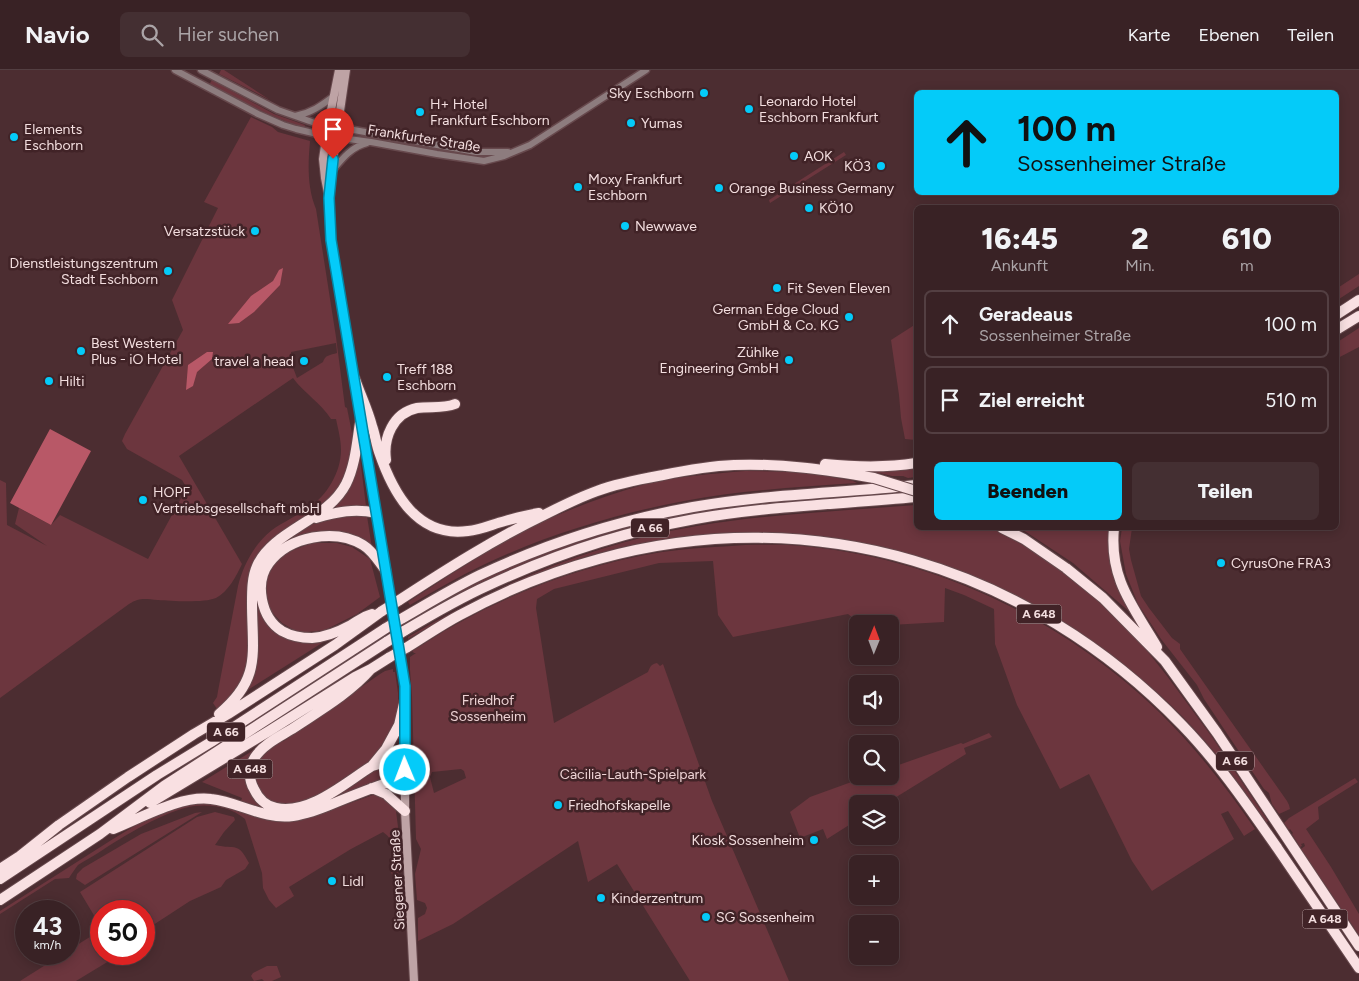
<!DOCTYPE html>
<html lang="de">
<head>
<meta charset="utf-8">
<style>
  :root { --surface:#392225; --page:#442f32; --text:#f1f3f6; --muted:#aba4a7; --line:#533f42; --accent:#04cbf9 }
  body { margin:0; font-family:Figtree,sans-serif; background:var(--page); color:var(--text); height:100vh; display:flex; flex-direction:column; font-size:19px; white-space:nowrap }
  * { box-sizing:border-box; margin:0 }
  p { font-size:16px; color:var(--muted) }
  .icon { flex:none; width:28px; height:28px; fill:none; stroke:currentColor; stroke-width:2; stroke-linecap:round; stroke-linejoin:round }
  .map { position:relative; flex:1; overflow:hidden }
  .panel { position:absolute; left:914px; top:135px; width:425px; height:325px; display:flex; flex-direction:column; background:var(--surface); border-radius:8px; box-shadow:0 2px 12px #0003,0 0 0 1px var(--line) }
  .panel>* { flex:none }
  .banner { position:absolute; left:914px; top:20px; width:425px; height:105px; border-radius:8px; box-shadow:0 2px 12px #0003,0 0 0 1px var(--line); background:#04cbf9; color:#111; overflow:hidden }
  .needle { width:32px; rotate:1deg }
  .buttons { position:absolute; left:849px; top:545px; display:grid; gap:10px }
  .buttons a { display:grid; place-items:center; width:50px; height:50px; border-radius:8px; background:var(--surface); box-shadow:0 2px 12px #0003,0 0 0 1px var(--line); font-size:25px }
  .speed { position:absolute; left:15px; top:830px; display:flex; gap:10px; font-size:25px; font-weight:700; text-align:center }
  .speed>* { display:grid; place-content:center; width:65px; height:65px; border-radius:50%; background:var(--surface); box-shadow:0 2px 12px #0003,0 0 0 1px var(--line); line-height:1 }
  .speed small { font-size:12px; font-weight:400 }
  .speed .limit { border:8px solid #d22; background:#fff; color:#111 }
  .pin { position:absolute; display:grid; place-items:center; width:42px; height:42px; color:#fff; margin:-51px -21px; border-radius:50% 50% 50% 0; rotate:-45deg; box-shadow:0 0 5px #0007 }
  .pin .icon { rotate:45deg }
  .me { position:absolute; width:55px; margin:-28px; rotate:359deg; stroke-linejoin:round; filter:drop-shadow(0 0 4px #0008) }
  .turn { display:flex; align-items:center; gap:18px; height:105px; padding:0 20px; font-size:22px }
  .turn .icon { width:65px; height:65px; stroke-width:2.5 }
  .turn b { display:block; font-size:35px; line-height:42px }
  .eta { display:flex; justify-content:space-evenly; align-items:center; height:85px; text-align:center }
  .eta b { font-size:30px; font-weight:800; line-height:35px }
  .primary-button { display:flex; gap:10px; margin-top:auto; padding:10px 20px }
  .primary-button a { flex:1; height:58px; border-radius:8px; background:var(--accent); color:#111; font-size:20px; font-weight:800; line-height:58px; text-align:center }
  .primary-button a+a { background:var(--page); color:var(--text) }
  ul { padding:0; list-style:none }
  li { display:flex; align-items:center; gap:15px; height:68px; margin:0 10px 8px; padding:0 10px; border:2px solid var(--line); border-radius:8px }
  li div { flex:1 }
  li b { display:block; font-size:19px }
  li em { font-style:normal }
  header { display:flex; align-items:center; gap:30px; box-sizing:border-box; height:70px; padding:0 25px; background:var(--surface); border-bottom:1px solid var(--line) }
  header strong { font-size:24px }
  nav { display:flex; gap:28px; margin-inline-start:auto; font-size:18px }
  .search { width:350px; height:45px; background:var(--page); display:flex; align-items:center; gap:12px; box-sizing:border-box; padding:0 18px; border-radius:8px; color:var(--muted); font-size:19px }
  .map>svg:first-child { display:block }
  .green { fill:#6c363e; fill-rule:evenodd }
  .water { fill:#b85867 }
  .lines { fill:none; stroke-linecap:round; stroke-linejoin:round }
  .tertiary-casing { stroke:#67494d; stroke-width:9 }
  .secondary-casing { stroke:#67494d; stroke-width:10 }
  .motorway-casing { stroke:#67494d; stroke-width:12 }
  .tertiary { stroke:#8d7c7e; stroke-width:6 }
  .secondary { stroke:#bea3a5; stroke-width:8 }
  .motorway { stroke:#f9e0e2; stroke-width:10 }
  .motorway-bridge-casing { stroke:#67494d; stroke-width:12; stroke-linecap:butt }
  .motorway-bridge { stroke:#f9e0e2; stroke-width:10 }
  .route-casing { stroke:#0384a2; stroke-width:12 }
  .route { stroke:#04cbf9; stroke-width:9 }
  .poi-dot { fill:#04cbf9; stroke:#412327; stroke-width:2 }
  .labels { text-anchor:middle; stroke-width:5; stroke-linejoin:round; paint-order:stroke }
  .shield { fill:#412327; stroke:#bea6a8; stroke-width:1 }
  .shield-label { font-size:12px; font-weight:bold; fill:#f3dedf }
  .poi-label { font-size:14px; fill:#f3dedf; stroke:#412327; text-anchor:start }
  .street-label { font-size:14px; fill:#f3dedf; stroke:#412327 }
  .park-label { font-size:14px; fill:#eed3d5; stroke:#412327 }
</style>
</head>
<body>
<header>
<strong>Navio</strong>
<div class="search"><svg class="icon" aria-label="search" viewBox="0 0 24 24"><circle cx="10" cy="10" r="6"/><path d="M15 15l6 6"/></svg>Hier suchen</div>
<nav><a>Karte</a><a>Ebenen</a><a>Teilen</a></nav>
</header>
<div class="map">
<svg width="1359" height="911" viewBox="0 0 1359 911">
  <rect width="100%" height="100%" fill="#4c2d31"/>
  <!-- green -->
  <path class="green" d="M221,0h3l46,30 -51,-26z
    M212,10l62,34 31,11 -1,3c-33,-11 -64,-27 -95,-43z
    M251,47l21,10 6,5 32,9c-2,23 -3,46 6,68l20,128 9,70 2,1 5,25v17l-5,23 -12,21 -85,78c-9,36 11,82 -11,115 -6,9 -14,15 -22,22l-4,-6 4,-6 1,-6 20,-105c5,-21 17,-43 34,-56 11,-8 25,-14 36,-22 19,-12 33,-36 33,-58 0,-11 -3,-21 -5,-31h-5c-10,-16 -27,-26 -38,-41l-114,78 63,108c-5,11 -14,28 -26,34 -12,5 -44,3 -58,2 -13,-1 -18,-3 -29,4l-129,94v-218l6,3 1,42 40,21 -32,-22 4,-16 32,17 9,-10 88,44 37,-68v-6l-3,-5 -55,-31 -5,-8 3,-7 58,-104 -11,-30 46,-92 -14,-6zM336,273l1,10c-7,2 -12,2 -14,9l-26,16 -5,-13 -1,-13z
    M844,82l2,3 -76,48 -1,-3z
    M1359,204v12l-23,15v-12z
    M916,254v116l-11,-1 -4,-21 -2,-23 -8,-55z
    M1359,258v19l-23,12v-16z
    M358,388h2l6,48h-11l-26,4z
    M916,397v10l-8,1 -5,-2h-11l-17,-4 1,-2z
    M745,401l52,1 30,3 -1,1 28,5h-1l4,2c-58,4 -116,7 -173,18 -69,13 -138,34 -201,64 -25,12 -49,26 -73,40l-2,-3c46,-30 94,-62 145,-85 30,-13 61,-24 93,-33 32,-8 66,-10 99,-13z
    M882,423v3c-40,3 -80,7 -121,11 -28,3 -57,5 -86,10 -99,20 -186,57 -272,109l-2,-2c22,-13 44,-26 67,-37 75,-40 160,-65 244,-78 56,-8 113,-10 170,-16z
    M916,435v23h78l61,37 40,33 18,16 27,28 27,34 45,61 56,84 -2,2c-24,-37 -52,-74 -82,-105 -153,-153 -361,-220 -573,-168 -74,18 -138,51 -203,89v-2c89,-53 186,-94 289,-111 72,-12 146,-15 219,-21z
    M360,443l7,3 5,32c-20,-13 -34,-17 -58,-13 -16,3 -33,9 -44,21 -20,22 -15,62 10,78 12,7 28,9 41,6l1,3 -79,50c7,-13 11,-24 13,-39 3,-30 -11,-67 8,-94 6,-9 16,-16 25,-22 22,-16 45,-23 71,-25z
    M1020,458h91l10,68 10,17 -58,-50z
    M1122,458h10l-3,21 2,11 10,36 8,12 23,30 8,6v5l107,152 2,4 1,4 -11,5 -7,-10 -3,-11 -5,-4 -60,-90 -7,-14 -36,-46 -23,-35 -12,-30 -6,-33z
    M312,473h25l15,4 18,12 10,38 -23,17 -32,16 -26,3 -17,-10 -12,-13 -5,-23 6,-21 15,-13z
    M745,475c19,0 38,-1 57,1 133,12 261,73 357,166 36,35 67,75 96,117l-11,7 -16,-25 -7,3 13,25 -82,52 -20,-30 -43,-87 -29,15 -43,-84 -22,-61 -1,-35 -30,-14 -19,-7 -1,34 -54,3v-1h-29l-13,-10 -115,23 -15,-22 -5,-54 -54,2 -105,26 -17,10 -1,9 18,115 94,-51c2,-5 3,-8 9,-9l3,3 3,-2 49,137 77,180h-99l-73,-117 -29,18 -10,-41 -125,83 -35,17v-23l7,-4 2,-6 -2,-5 -8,-3 -2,-26 6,-25 -5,-10 -4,-143 -2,-26v-13l6,-4h-2l-2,-2c14,-8 28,-18 43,-26 64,-36 134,-61 207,-73 28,-4 56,-5 83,-7zM461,699l3,2 2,7 -32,15 -4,-16 2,-5z
    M393,599v3h2l3,21v15l-2,13 -4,11 -18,28 -65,42 -25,4 -18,-7 -8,-10 -4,-14 3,-13 4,-7 18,-13 5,-1 96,-67 5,-3z
    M315,638l-69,59c-2,21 6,25 19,41l-1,1 -23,-8 1,-3 -40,-16 47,-29 41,-29z
    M989,663l3,4 -28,11 2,6 -81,50h-27l-1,16 -30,19 -4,-10 -23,9 -10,-26 20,-15 58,-21h22v-8l71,-25 2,1z
    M379,696l18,4v4l-79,30z
    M1355,708l3,4 -40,25 1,12 -13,10 25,38 28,47v21l-58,-86 4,-3 -1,-3 -3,1 1,2 -2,1 -8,-13 1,-1 -3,-4 -1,1 -5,-7 5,-5z
    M373,725c11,1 19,7 23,16l4,32v29l-7,5 -2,-5 4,-3c-1,-15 2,-27 -12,-37l-32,17 -62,38 5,9 -18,12 -7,-8 -6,-12 -1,-15 -17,-54c-14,-12 -33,-15 -51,-13 -28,4 -72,31 -96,47 -6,4 -14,8 -20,12 -3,4 -6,8 -9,13l-14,1 -55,35v-3l113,-72 33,-20 31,-13 27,-4 19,3 38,14 29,2 16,-2z
    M202,742l-117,73 -9,-6 1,-5 6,-6 58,-34 54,-21z
    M215,742l19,5 1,3 -11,12 -9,13c22,5 22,-4 34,18l-4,6 -19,11 -5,7 -31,14 -46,30v-20h-43v16l-21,-35 117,-75z
    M101,860v24h7l-2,2 3,5 -33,20h-56l43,-27h6v-4z
    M267,896h10l4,11 -9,4h-8l-2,-2 -8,2 -3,-5 2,-3z"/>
  <!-- water -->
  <path class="water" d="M283,198l-3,17 -26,27 -15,11 -11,1 23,-28 22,-15 6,-11z
    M207,282h6l-1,7 -15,13 -4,14 -7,4 2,-25z
    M50,359l41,22 -40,74 -41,-22z"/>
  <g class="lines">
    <defs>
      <path id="tertiary" d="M175,0l83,44 25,11 13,4 30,7 45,6 66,12 47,7 20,-5 26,-11 116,-75
        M201,0l77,40 37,13 161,29h32
        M295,46c16,-3 26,-10 39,-20
        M332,101c10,-12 19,-24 35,-28"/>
      <path id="secondary" d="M339,0l-11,55 -5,34 2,19 4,20 2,42 74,446v16
        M330,119l4,-37 12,-82
        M405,644v97l9,170"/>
      <path id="motorway" d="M1336,245l23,-15
        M1336,260l23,-14
        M355,309c5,15 13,31 17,47 3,8 4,17 7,26 14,41 38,86 89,79 13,-1 25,-7 37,-10 11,-3 22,-6 34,-8
        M386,390c-3,-22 7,-47 31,-52 13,-2 26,1 38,-4
        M825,394c31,3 61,4 91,-1
        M316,448c21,-6 39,-10 60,-5
        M1002,458l22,11 42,29 37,30 62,63 52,72 142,213
        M1114,458c-5,51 19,78 43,119
        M398,531c49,-32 98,-63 150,-88 16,-8 32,-16 49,-22 21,-8 44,-12 66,-16 24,-5 47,-9 71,-10 47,-2 94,5 140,13
        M372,544c-8,2 -14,7 -21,11 -11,6 -26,12 -39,13 -11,0 -21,-2 -30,-7 -21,-13 -28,-48 -13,-68 20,-27 66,-35 94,-18 10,6 16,17 23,26
        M401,549c26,-15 52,-31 79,-44 68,-32 140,-55 213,-68 73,-13 150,-14 223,-22
        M404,561c27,-16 54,-32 83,-45 66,-31 136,-54 208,-67 73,-13 148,-15 221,-22
        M406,578c18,-11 35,-23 54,-33 44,-24 91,-43 139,-56 213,-59 431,8 583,166 36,37 66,81 96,124 27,39 54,79 81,119
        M371,599c-22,25 -52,42 -79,60 -13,8 -28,15 -37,28 -6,9 -7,22 -1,32 4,9 12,17 22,19 34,7 70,-26 96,-42 15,-5 19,-3 33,4
        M219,644c43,-36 33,-61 33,-111 0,-12 0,-26 5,-37 16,-36 70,-45 89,-82 10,-20 11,-45 15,-67
        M372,696l14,-17 13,-24 6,-26
        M372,718l14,6 19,17
        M150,733l119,-72 86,-54 16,-8 19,-12
        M113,759c28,-11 68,-34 98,-30 28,3 53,21 82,17 15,-2 30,-8 44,-14 22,-9 45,-18 68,-25
        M0,799l20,-13 39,-31 69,-48 66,-43 34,-20 107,-69 47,-34
        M0,809l157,-104 54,-33 175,-114
        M0,830l100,-66 64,-48 224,-145"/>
    </defs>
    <!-- tertiary casing -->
    <use href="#tertiary" class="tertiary-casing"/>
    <!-- secondary casing -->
    <use href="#secondary" class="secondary-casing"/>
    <!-- motorway casing -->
    <use href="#motorway" class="motorway-casing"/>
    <!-- tertiary -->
    <use href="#tertiary" class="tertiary"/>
    <!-- secondary -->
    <use href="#secondary" class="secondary"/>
    <!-- motorway -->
    <use href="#motorway" class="motorway"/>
    <defs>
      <path id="motorway-bridge" d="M874,408l42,13
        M382,541l16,-10
        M386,558l15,-9
        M388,571l16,-10
        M390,587l16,-9"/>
    </defs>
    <!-- motorway-bridge casing -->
    <use href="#motorway-bridge" class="motorway-bridge-casing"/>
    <!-- motorway-bridge -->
    <use href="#motorway-bridge" class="motorway-bridge"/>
  </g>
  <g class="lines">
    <defs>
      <path id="route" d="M333,89l-4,39 2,42 74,446v84"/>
    </defs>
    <!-- route casing -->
    <use href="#route" class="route-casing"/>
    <!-- route -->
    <use href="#route" class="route"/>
  </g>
  <!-- markers -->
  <g class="poi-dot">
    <circle cx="704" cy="23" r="5"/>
    <circle cx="749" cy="39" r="5"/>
    <circle cx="420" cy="42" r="5"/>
    <circle cx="631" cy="53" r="5"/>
    <circle cx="14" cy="67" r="5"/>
    <circle cx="794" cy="86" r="5"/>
    <circle cx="881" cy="96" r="5"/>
    <circle cx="578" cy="117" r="5"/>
    <circle cx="719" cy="118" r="5"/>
    <circle cx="809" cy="138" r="5"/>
    <circle cx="625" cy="156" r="5"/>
    <circle cx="255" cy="161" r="5"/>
    <circle cx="168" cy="201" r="5"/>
    <circle cx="777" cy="218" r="5"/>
    <circle cx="849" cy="247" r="5"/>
    <circle cx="81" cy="281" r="5"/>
    <circle cx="789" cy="290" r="5"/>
    <circle cx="304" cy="291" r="5"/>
    <circle cx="387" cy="307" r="5"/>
    <circle cx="49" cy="311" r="5"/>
    <circle cx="143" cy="430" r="5"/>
    <circle cx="1221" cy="493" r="5"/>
    <circle cx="558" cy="735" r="5"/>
    <circle cx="814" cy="770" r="5"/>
    <circle cx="332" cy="811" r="5"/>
    <circle cx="601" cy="828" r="5"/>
    <circle cx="706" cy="847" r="5"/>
  </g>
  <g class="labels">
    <!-- shield labels -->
    <g class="shield">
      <rect x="631" y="448.5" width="38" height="19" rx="4"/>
      <rect x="1016.5" y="534.5" width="45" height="19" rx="4"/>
      <rect x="207" y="652.5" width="38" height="19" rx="4"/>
      <rect x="1216" y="681.5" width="38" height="19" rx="4"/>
      <rect x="227.5" y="689.5" width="45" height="19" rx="4"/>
      <rect x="1302.5" y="839.5" width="45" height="19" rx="4"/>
    </g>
    <g class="shield-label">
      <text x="650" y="462">A 66</text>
      <text x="1039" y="548">A 648</text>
      <text x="226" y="666">A 66</text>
      <text x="1235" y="695">A 66</text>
      <text x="250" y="703">A 648</text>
      <text x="1325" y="853">A 648</text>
    </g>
    <!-- poi labels -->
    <g class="poi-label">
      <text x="694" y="28" text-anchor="end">Sky Eschborn</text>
      <text x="759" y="36">Leonardo Hotel<tspan x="759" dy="16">Eschborn Frankfurt</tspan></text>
      <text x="430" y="39">H+ Hotel<tspan x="430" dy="16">Frankfurt Eschborn</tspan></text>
      <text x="641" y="58">Yumas</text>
      <text x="24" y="64">Elements<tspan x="24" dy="16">Eschborn</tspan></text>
      <text x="804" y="91">AOK</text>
      <text x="871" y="101" text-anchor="end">KÖ3</text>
      <text x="588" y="114">Moxy Frankfurt<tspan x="588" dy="16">Eschborn</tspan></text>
      <text x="729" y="123">Orange Business Germany</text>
      <text x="819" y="143">KÖ10</text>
      <text x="635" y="161">Newwave</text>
      <text x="245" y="166" text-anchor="end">Versatzstück</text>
      <text x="158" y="198" text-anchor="end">Dienstleistungszentrum<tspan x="158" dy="16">Stadt Eschborn</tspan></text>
      <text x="787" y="223">Fit Seven Eleven</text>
      <text x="839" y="244" text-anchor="end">German Edge Cloud<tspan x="839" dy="16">GmbH &amp; Co. KG</tspan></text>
      <text x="91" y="278">Best Western<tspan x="91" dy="16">Plus - iO Hotel</tspan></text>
      <text x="779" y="287" text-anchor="end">Zühlke<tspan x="779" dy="16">Engineering GmbH</tspan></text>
      <text x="294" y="296" text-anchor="end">travel a head</text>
      <text x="397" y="304">Treff 188<tspan x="397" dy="16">Eschborn</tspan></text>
      <text x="59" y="316">Hilti</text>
      <text x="153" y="427">HOPF<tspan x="153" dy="16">Vertriebsgesellschaft mbH</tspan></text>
      <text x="1231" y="498">CyrusOne FRA3</text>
      <text x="568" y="740">Friedhofskapelle</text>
      <text x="804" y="775" text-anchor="end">Kiosk Sossenheim</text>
      <text x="342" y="816">Lidl</text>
      <text x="611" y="833">Kinderzentrum</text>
      <text x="716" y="852">SG Sossenheim</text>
    </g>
    <!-- street labels -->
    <g class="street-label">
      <text transform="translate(424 68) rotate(9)" y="5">Frankfurter Straße</text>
      <text transform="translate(397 810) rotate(-93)" y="5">Siegener Straße</text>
    </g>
    <!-- park labels -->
    <g class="park-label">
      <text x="488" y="635">Friedhof<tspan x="488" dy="16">Sossenheim</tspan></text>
      <text x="633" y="709">Cäcilia-Lauth-Spielpark</text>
    </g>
  </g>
</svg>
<div class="buttons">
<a><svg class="needle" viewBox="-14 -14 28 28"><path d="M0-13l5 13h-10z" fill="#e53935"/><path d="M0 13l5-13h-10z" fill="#aba4a7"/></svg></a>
<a><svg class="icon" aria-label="sound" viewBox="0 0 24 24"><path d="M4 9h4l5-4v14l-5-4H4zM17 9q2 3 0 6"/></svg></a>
<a><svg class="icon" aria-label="search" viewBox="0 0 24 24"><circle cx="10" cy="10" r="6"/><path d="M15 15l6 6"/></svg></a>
<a><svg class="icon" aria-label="layers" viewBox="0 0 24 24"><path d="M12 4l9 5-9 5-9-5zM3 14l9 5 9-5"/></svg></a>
<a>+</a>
<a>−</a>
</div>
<div class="speed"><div>43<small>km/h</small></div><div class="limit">50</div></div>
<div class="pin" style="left:333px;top:89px;background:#d93025"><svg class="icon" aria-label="arrive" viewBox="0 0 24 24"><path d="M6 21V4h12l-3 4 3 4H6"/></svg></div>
<svg class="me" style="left:405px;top:700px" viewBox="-20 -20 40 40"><circle r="17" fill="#04cbf9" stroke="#fff" stroke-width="3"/><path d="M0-11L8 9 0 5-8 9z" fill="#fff"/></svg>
<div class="banner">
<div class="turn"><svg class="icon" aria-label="ahead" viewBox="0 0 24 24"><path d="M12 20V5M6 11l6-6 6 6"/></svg><div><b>100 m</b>Sossenheimer Straße</div></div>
</div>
<section class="panel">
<div class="eta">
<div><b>16:45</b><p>Ankunft</p></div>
<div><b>2</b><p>Min.</p></div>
<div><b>610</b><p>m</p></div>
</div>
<ul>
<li><svg class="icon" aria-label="ahead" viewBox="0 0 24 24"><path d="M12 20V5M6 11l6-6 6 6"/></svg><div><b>Geradeaus</b><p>Sossenheimer Straße</p></div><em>100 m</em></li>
<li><svg class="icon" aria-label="arrive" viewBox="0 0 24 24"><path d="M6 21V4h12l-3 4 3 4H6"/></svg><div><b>Ziel erreicht</b></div><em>510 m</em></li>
</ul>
<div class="primary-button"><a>Beenden</a><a>Teilen</a></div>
</section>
</div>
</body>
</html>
